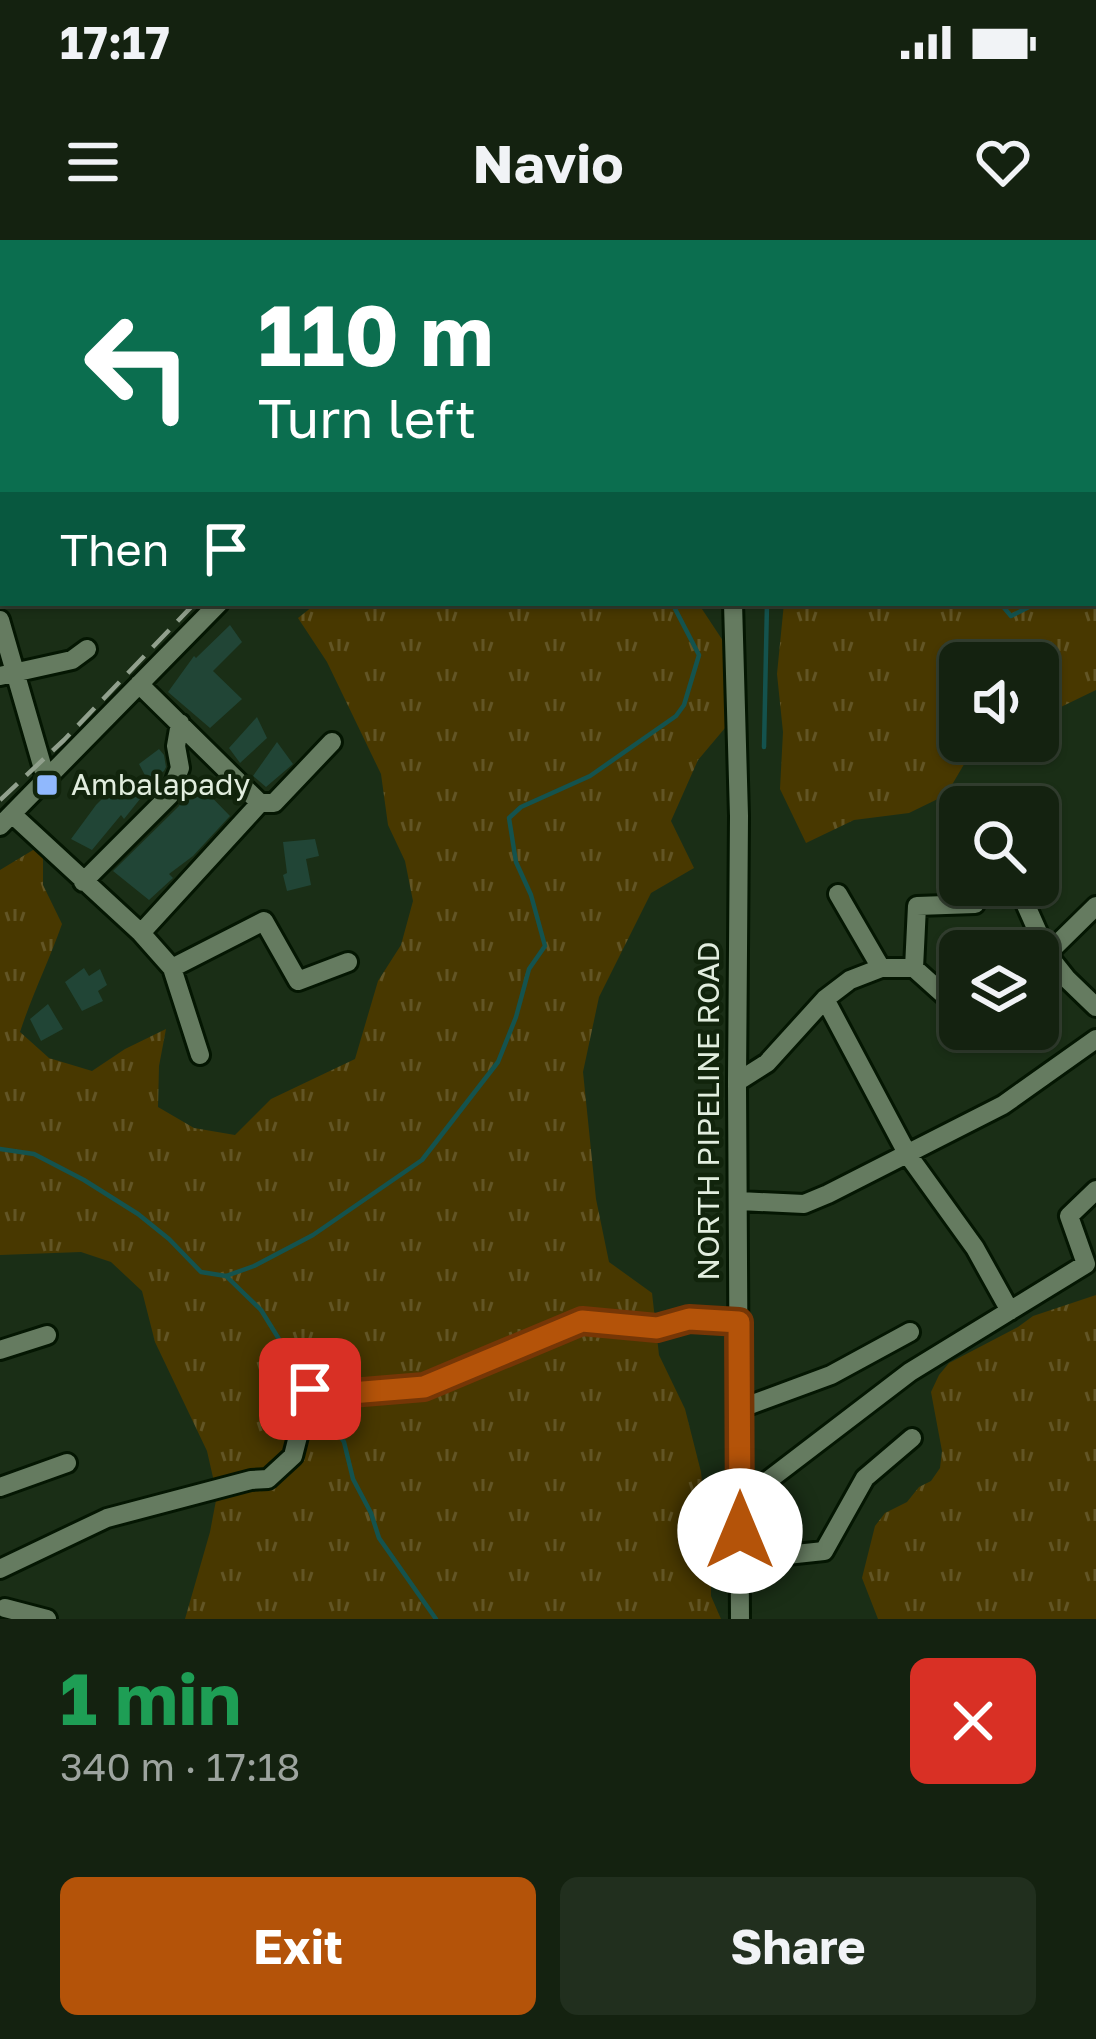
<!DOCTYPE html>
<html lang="en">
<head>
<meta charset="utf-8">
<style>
  :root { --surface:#142210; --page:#212f1e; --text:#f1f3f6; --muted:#9da49f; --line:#333f30; --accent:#b45309 }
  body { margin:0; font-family:"Golos Text",sans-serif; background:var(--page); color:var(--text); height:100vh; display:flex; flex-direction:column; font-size:45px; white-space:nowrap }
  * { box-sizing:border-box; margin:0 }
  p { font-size:39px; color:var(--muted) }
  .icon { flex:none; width:66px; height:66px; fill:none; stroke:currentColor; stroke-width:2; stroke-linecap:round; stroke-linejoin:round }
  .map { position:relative; height:1379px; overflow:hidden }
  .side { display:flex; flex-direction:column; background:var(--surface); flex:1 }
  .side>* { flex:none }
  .guide { position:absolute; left:0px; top:0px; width:1098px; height:366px; box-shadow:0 3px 9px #0004,0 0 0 3px var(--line); background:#0b6e4f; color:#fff; overflow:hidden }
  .tools { position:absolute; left:939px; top:402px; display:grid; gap:24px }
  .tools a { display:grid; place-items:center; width:120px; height:120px; border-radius:18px; background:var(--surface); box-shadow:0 3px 9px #0004,0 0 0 3px var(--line); font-size:60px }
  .pin { position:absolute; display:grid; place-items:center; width:102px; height:102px; color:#fff; margin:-51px; border-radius:24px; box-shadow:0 6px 18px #0006 }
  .me { position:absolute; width:132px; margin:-66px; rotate:0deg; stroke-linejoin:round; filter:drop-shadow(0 0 9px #0008) }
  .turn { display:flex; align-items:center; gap:42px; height:252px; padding:0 60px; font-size:54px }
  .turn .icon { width:156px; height:156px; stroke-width:2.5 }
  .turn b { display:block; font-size:84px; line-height:102px }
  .then { display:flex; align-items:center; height:114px; padding:0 60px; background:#0003; gap:24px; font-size:45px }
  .round { display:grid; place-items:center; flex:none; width:126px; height:126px; border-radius:18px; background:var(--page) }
  .head { display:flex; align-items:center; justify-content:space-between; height:204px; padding:0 60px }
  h1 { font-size:72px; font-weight:700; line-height:90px; color:#1e9e55 }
  .primary-button { display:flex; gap:24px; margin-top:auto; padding:24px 60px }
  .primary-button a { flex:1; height:138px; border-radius:18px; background:var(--accent); color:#fff; font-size:48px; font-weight:700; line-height:138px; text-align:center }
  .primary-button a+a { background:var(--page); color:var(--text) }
  .status { display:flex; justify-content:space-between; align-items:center; height:84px; padding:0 60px; background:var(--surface); direction:ltr }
  .status svg { height:33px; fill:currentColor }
  header { display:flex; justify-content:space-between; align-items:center; height:156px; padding:0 60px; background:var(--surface); font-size:54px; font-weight:700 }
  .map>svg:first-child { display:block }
  .grass { fill:url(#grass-tufts) }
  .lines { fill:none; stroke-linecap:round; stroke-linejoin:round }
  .stream { stroke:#14534e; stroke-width:4.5 }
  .building { fill:#214536 }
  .minor-casing { stroke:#041602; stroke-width:24 }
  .minor { stroke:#657b60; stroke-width:18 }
  .rail { stroke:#91a08d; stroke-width:4.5; stroke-dasharray:24 12; stroke-linecap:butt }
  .route-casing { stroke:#753606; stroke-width:30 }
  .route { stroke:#b45309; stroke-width:21 }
  .poi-dot { fill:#90b8fd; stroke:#11240c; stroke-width:4.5 }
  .labels { text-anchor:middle; stroke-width:9; stroke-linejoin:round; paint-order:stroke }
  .poi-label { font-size:30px; fill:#e1edde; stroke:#11240c; text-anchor:start }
  .street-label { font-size:30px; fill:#e1edde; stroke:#11240c }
</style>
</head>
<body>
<div class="status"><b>17:17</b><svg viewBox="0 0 49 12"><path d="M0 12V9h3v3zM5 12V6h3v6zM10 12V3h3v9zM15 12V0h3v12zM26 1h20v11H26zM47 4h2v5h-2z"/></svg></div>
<header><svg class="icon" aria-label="menu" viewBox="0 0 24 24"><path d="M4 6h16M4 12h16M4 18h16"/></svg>Navio<svg class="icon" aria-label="heart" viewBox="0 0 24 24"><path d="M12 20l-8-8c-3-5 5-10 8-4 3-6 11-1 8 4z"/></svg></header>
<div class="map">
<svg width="1096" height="1379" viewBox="0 0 1096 1379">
  <defs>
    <pattern id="grass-tufts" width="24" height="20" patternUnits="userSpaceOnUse" patternTransform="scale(3)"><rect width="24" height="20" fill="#483800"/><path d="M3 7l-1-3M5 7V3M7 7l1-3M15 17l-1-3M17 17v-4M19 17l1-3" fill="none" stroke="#625525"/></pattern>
  </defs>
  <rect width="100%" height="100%" fill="#1a2e16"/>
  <!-- grass -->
  <path class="grass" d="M1096,39v411l-58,28v-55h-78v78h30l-17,8 -27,46 -37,18 -55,7 -48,23 -26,-54 3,-57 -6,-58 7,-71h311z
    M317,363h381l37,56 1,56 -38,45 -27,61 23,47 -43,25 -52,104 -16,75 13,127 13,63 43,31 7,62 26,54 16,63 3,28 12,49 -5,23v24l10,23h-536l25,-87 7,-37 -10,-44 -52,-109 -13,-51 -31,-29 -30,-10 -81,3v-385l43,-26v41l19,39c-13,37 -30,71 -42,108l29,26 43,13 33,-22 41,-20 -7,37 -1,41 36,21 41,7 36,-36 84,-40 23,-78 23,-36 12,-44 -8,-40 -17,-36 -7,-51 -54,-112 -29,-44z
    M1096,1055v324h-218l-16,-41 13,-52 10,-13 22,-11 12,-15 12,-6 9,-13 2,-17 -11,-59 8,-17 10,-12 69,-36 15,-11z"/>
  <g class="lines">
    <!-- stream -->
    <path class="stream" d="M1095,337h1
      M1000,363l11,13 26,-13
      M764,507l3,-144
      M0,909l34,5 50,26 54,34 31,25 32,33 25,4 28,-10 59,-31 109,-75 76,-98 18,-45 13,-48 16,-23 -14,-51 -15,-33 -7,-44 12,-11 69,-31 86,-60 8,-11 15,-50 -27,-52
      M226,1036l35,34 47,76
      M314,1156l30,46 9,37 18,34 8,25 57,81"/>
  </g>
  <!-- building -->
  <path class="building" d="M230,385l12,17 -29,29 29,28 -32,29 -42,-36 26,-36 2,2z
    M257,477l10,21 -27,25 -11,-15z
    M277,502l16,22 -27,23 -13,-11z
    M159,509l5,6 2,12 -2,4 -16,10 -9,-17z
    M126,535l18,19 -20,25 -3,-4 -29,35 -21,-11 25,-34z
    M192,537l38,39 -37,40 -24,18 4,4 -24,22 -36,-29 66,-65z
    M315,599l4,17 -13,3 5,26 -24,6 -4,-16 4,-2 -4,-31z
    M84,728l5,8 11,-7 7,16 -9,6 5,10 -21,10 -17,-29z
    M48,764l15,25 -22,12 -11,-22z"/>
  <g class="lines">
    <defs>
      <path id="minor" d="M993,0l1,3
        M127,3l1,-3
        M575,3l3,-3
        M736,3v-3
        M0,312l3,-4
        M733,363l6,213 -2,266 3,537
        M0,380l46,159
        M0,436l72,-16 15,-11
        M139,444l121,119
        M12,574l129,119 31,35 28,87
        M0,586l219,-223
        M83,642l86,-86 11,-28 -4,-22 4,-23
        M1017,645l31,70 19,24 29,28
        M838,654l43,74
        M141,693l119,-130h14l58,-61
        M1042,719l54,-53
        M172,728l92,-47 34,60 50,-19
        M914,728l3,-62 58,-2
        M825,759l83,156 67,93 35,63
        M737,842l30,-19 58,-64 25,-19 31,-12h33l39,35 7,-1
        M739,961l65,3 24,-10 175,-89 93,-66
        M0,1110l47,-15
        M739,1169l92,-34 79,-43
        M0,1247l67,-24
        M740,1262l170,-130 176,-108 -17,-48 27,-26
        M740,1320l84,-9 41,-73 47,-40
        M0,1329l107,-51 144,-38 17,-1 25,-23 17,-67 41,4 73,-6 158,-66 75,7 32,-9 50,3
        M5,1368l42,11"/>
    </defs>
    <!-- minor casing -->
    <use href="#minor" class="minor-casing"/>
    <!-- minor -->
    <use href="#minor" class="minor"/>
    <!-- rail -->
    <path class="rail" d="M548,3l3,-3
      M0,560l64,-60 131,-137"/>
  </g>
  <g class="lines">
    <defs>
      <path id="route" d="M310,1149l41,4 73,-6 158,-66 75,7 32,-9 50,3 1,209"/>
    </defs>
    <!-- route casing -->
    <use href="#route" class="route-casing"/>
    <!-- route -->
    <use href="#route" class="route"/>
  </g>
  <!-- markers -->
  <rect class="poi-dot" x="35" y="533" width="24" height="24" rx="6"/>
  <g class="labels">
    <!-- poi labels -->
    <g class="poi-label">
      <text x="71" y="555">Ambalapady</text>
    </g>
    <!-- street labels -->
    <g class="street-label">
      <text transform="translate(709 871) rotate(-90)" y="10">NORTH PIPELINE ROAD</text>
    </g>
  </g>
</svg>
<div class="tools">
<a><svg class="icon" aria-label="sound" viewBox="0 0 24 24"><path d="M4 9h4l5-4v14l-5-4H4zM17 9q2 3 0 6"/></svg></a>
<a><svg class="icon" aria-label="search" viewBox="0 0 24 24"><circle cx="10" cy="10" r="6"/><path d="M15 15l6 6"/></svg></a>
<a><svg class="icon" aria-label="layers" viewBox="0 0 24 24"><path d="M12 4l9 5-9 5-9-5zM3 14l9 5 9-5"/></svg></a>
</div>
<div class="pin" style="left:310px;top:1149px;background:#d93025"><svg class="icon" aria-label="arrive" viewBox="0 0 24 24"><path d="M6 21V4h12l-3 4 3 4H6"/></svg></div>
<svg class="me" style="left:740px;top:1291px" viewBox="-20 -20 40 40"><circle r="19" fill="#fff"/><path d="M0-13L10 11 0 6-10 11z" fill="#b45309"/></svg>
<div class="guide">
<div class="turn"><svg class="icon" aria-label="left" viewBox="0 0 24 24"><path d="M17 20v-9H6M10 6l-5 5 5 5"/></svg><div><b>110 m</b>Turn left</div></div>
<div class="then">Then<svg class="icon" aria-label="arrive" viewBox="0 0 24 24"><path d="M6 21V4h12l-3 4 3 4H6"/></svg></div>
</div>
</div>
<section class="side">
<div class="head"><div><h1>1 min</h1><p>340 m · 17:18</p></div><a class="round" style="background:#d93025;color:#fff"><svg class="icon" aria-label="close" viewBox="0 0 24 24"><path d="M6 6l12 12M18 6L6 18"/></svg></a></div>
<div class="primary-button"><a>Exit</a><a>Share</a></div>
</section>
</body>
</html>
